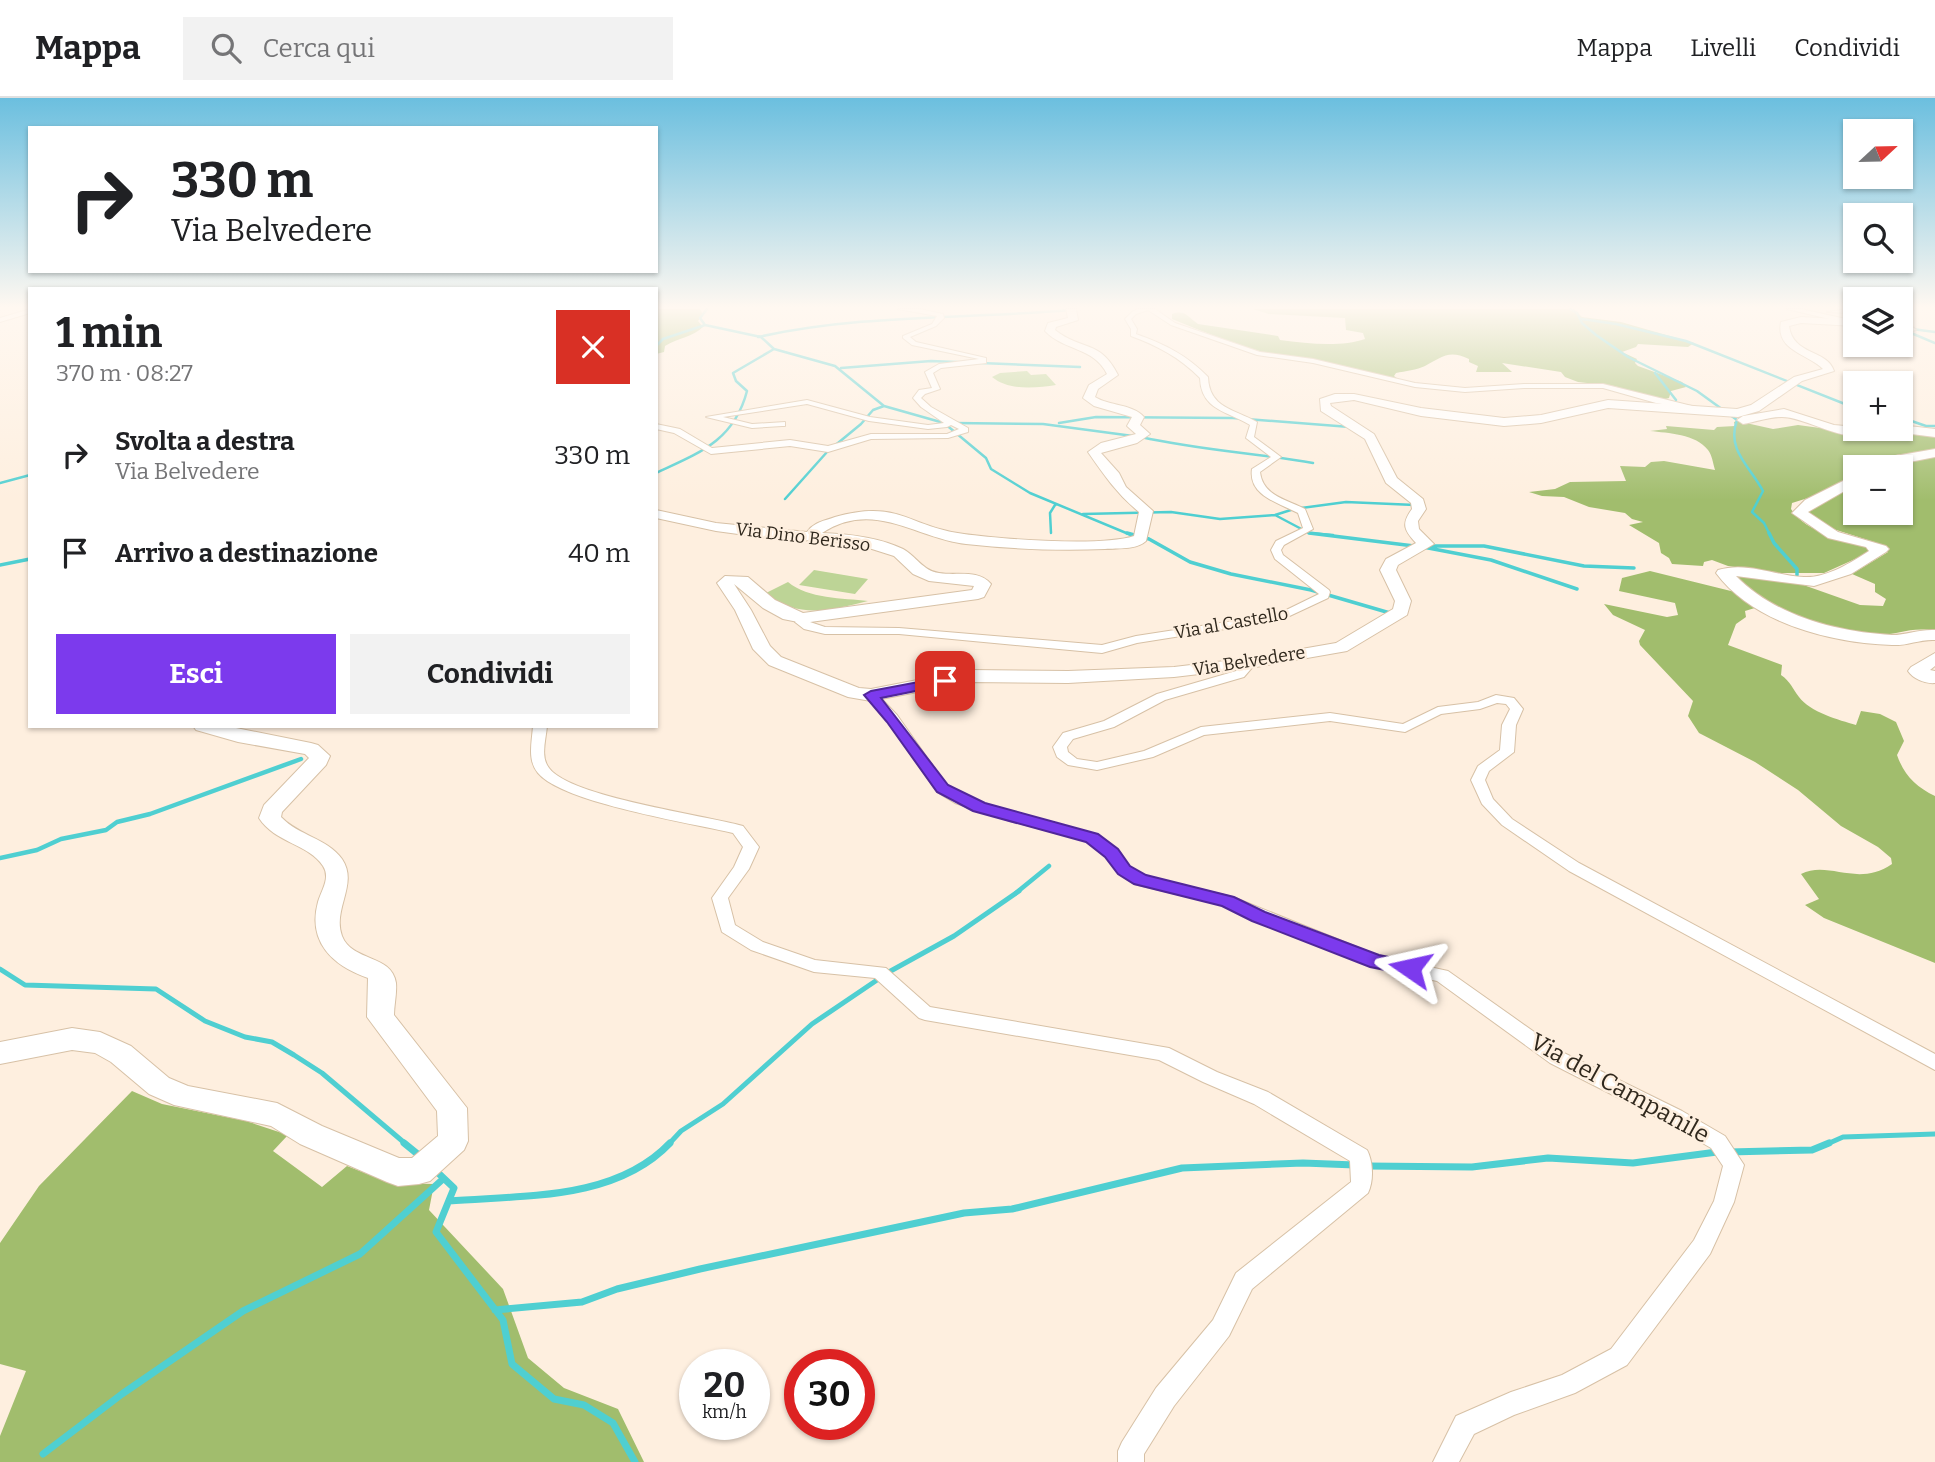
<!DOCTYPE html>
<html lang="it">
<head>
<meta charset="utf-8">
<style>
  :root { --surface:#fff; --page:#f2f2f2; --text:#202124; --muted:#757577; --line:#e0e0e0; --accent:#7c3aed }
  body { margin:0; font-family:Bitter,serif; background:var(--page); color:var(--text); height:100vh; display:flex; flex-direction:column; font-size:26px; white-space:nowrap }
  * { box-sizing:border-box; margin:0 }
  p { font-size:23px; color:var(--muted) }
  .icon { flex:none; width:38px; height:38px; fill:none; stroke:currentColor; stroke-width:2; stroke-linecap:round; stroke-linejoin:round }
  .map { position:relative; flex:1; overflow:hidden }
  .sheet { position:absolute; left:28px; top:189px; width:630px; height:441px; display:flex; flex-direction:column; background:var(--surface); border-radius:0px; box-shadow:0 2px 5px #0004 }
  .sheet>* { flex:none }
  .banner { position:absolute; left:28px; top:28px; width:630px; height:147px; border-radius:0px; box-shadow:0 2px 5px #0004; background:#fff; color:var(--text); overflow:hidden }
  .needle { width:46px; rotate:68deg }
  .controls { position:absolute; left:1843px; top:21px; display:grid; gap:14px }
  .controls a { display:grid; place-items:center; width:70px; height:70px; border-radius:0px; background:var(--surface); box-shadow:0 2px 5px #0004; font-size:35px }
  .speed { position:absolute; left:679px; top:1251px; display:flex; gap:14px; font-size:35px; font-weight:700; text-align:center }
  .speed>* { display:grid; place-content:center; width:91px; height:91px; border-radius:50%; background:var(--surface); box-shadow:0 2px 5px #0004; line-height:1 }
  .speed small { font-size:18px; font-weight:400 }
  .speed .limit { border:10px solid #d22; background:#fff; color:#111 }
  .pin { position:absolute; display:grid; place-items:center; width:60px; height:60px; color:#fff; margin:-30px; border-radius:14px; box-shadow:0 4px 10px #0006 }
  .me { position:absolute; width:77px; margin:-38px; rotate:281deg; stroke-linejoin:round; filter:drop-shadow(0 0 5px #0008) }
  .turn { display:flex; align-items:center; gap:24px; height:147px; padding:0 28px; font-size:32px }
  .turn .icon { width:91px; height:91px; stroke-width:2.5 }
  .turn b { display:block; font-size:49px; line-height:60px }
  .round { display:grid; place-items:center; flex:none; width:74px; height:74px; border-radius:0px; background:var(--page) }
  .summary { display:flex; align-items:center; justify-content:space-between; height:119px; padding:0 28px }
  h1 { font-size:42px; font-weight:700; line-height:52px }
  .button { display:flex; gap:14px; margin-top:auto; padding:14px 28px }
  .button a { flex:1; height:80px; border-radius:0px; background:var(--accent); color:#fff; font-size:28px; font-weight:700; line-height:80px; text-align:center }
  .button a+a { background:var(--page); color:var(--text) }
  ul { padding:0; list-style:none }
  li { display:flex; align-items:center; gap:21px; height:98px; padding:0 28px }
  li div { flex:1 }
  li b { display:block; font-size:26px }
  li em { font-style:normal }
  header { display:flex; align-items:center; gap:42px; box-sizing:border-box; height:98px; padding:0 35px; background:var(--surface); border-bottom:2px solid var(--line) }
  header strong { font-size:33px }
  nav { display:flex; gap:38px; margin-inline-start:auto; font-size:24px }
  .search { width:490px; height:63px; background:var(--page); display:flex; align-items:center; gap:18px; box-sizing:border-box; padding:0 24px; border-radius:0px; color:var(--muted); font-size:26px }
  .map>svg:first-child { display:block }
  .green { fill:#bdd496 }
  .forest { fill:#a1bd6d }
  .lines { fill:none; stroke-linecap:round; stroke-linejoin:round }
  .stream-far4 { stroke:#4fcfd1; stroke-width:2.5 }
  .stream-far3 { stroke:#4fcfd1; stroke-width:3.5 }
  .stream-far2 { stroke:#4fcfd1; stroke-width:4.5 }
  .stream-far1 { stroke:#4fcfd1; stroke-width:5 }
  .stream { stroke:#4fcfd1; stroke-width:7 }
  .street-casing { stroke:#d7c1a6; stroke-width:2 }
  .secondary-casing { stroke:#d7c1a6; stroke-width:2 }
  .street { fill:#fff; fill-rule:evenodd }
  .secondary { fill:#fff; fill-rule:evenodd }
  .route { fill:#7c3aed; stroke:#51269a; stroke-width:2 }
  .labels { text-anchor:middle; stroke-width:5; stroke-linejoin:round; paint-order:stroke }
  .far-street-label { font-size:18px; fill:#30281d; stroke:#feefdf }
  .near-street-label { font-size:24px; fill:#30281d; stroke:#feefdf }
</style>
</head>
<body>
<header>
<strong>Mappa</strong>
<div class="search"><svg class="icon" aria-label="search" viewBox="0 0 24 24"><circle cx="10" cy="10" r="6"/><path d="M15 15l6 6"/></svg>Cerca qui</div>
<nav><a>Mappa</a><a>Livelli</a><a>Condividi</a></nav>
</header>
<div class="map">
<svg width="1935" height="1364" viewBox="0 0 1935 1364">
  <rect width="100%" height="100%" fill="#feefdf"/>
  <!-- green -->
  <path class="green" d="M1027,273l4,4 15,-1 10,11c-20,3 -47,6 -64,-8l8,-4z
    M814,472l54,9 -13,15 -56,-9z
    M788,484c20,17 55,16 80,19 -37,9 -69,19 -102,-8z"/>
  <!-- forest -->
  <path class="forest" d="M656,211h44l3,6 -5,6 5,6c-10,10 -25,11 -38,19l-1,6 -8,2z
    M1253,211h321l8,8 39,5 73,21 -6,4 -50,-3 -2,3 -14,5 15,7 -2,4 3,3 44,16 4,5 -15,4 -2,7 -7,2 -48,-14 -36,-4 -13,-5 -4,-5 -59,-9 10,9h-36l2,-6 -9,-4v-3c-21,-10 -28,-1 -44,7 -8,4 -20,5 -29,7l-2,3 4,3 -127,-24c-34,-11 -66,-22 -99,-36v-5c13,-5 17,4 26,10l80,12 2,4c29,4 62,7 85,-1l-2,-6 -17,-3 -1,-12 -76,-4z
    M1737,323l36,8 25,-4 52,7 44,-3 41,6v15l-39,5 -29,12h-12v8l-28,17 -35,11 -1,6c16,25 51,29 78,36l4,6 -49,22h-48l-48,-7 -16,-6 -8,2 -1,4 -31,-2 -3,-6 -8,-5 -2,-10 -30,-18 14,-3 -11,-3 -7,-6 -36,-6 -25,-10 -22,-1 -13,-4 26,-3 15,-7 56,-1 -6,-15 25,1 6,-5 13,-1 51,9c-2,-7 -3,-15 -7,-20 -12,-16 -40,-17 -58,-19l17,-2 -1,-3 48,4 3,-3 18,-1 -1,-4z
    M1935,357v176c-25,-5 -38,5 -59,4 -49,-3 -104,-23 -139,-58l10,-2 48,7 65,23 23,1 3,-7 -11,-7v-8l-23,-10 36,-22 -14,-10 -47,-15 -20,-15 3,-5 45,-24v30h45v-46h-19l5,-3z
    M1650,473l89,22 19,14 -13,4 1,6 -10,7 -8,21 54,20 -1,10c10,7 11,13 18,22 11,15 40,23 57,28l5,-14 19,3 16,8 8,19 -7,14c7,20 19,32 38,41v167l-111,-45 -19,-13 14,-6 -18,-25c28,-14 56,14 91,-10l-1,-6 -13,-11 -37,-21 -43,-36 -43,-28 -56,-29 -11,-17 5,-15 -53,-56 -1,-4 6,-11 -32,-15 -9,-11 63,13 11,-2 -3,-12 -56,-12 3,-13z
    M132,993l30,13 84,17 42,14 -15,16 49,36 25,-21 44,17 43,1 -5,26 74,79 25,69 36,30 54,21 26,53h-644v-26l26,-65 -26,-7v-121l39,-57z"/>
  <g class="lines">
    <!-- stream-far4 -->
    <path class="stream-far4" d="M707,211l-7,9 5,7 56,12 13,12 61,17 49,40 60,17 42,35 5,11 39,24 101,42
      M1570,211l7,4 5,10 14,12 32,22 69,34 40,29c-11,30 13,46 26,71l-11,21 12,11 6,12
      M1852,211l3,2
      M1582,221l34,5 70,17 169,67
      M1912,231l23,3
      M1904,232l31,13
      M758,239c102,-23 208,-18 311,-27
      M656,248l7,-7 42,-14
      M841,270l90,-7 149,6
      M1655,275l21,27
      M1900,319l26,9h9
      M954,325l89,1 90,12
      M1059,325l37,-6 137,1 117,9
      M1141,339c57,13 115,16 172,26
      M656,375c43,-20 78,-32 91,-82l-11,-10 -3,-8 41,-24
      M0,385l30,-8
      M785,401l42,-47 34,-28 12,-14 11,-4
      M1083,416l88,-2 49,7 55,-4 19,-6 52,-7 69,3
      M1275,417l34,18 24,2
      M1051,435l-1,-20 5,-8"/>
    <!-- stream-far3 -->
    <path class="stream-far3" d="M1127,435l22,6 41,23 41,12 80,16 79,23
      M1309,435l105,13
      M1769,435l5,10 23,26v6
      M1430,448h54l100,20 50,2
      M1423,449l68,13 86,29
      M0,467l30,-6"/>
    <!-- stream-far2 -->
    <path class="stream-far2" d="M0,760l37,-8 24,-11 45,-9 11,-8 33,-8 151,-55
      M1016,795l33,-27"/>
    <!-- stream-far1 -->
    <path class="stream-far1" d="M0,871l25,16 131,4 49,32 40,16 27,5 22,13 28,18 85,72
      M887,875l67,-37 65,-45
      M668,1047l13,-14 42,-27 89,-80 68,-46
      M1825,1047l18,-8 92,-3"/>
    <!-- stream -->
    <path class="stream" d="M404,1045l16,13
      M1729,1054l83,-2 17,-7
      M1367,1068l105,1 76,-9 85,5 84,-11
      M434,1071l20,19 -18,44 67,88 9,44 42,35 30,6 29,18 22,39
      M449,1103c74,-6 166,0 221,-58
      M495,1212l87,-8 35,-13 83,-20 264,-56 48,-4 170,-41 121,-5 52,2
      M43,1356l79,-60 121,-83 117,-57 83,-75"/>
    <defs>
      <path id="street" d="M30,211v4l-30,9v-4z
        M898,211h21l24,5 1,4 -8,8 -26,11 6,5 70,16v5l-45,5 -8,5 7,16 -15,5 -4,4 10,9 37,21v4l-20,6 -77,1 -43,13 -38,-6 -79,8 -37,-21 -18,-4v-5l24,5 32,19 78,-8 38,6 43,-12h76l12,-5 -8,-4 -4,2 -19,2 -59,-8 -62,-17 -84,13 29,7 33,-2v4h-3l-30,2 -46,-11 101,-17 63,17 58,8 16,-2 -23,-16 -8,-9 6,-8 13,-2 -7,-16 14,-8 40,-5 -67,-14 -9,-7v-2l29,-12 5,-8z
        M1138,211h17l20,14 85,29 53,7 102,24 50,5 59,-4h79l93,23 -4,2 -36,-6 -53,-15h-79l-59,4 -50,-5 -102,-24 -56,-8 -86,-30 -23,-15 -12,4 -5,5 6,10 -1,5c28,10 51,21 72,43 1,31 26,32 49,45l-3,15 27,20 -21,15c3,24 26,27 45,37l8,20 -29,16 -3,5 2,5 46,35 1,2 -2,6 -47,22 -144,23 -35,10 -203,-19h-74l-21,-5 -9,-7 4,-6 4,-1 4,1v5l18,6 74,1 203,17 34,-9 142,-22 41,-20 -44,-35 -4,-9 5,-9 27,-13 -5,-15c-19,-10 -50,-17 -46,-44l19,-12 -25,-19 4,-13c-23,-14 -49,-15 -50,-47 -21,-21 -42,-32 -69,-42v-7l-6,-10 7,-7z
        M1787,211h14l54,12v4z
        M1848,211l3,4 -24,-1z
        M1250,561l6,4 -12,14 -79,23 -51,27 -41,12 -6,8 1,5 9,7 20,3 47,-11 57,-24 129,-14 73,11 35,-17 40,-5 18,-7 18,3 9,11 -7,16 -2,27 -25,19 -4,9 8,19 19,20 67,44 356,191v16l-366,-199 -67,-46 -20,-21 -11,-24 7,-14 22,-16 2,-25 8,-16 -4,-5 -9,-1 -17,6 -39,5 -36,18 -75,-11 -126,14 -51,22 -56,13 -29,-5 -11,-8 -4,-10 10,-14 41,-12 53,-27 79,-23 10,-11z
        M871,593l4,1 22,23 50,71 18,11 55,18 77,20 19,14 13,17 16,10 88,21 146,59 69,15 116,82 118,58 43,25 19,29 -10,37 -24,52 -83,111 -52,28 -61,22 -40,19 -15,28h-26l23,-46 55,-24 51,-17 49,-26 83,-109 20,-39 9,-35 -12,-18 -43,-25 -118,-60 -113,-82 -67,-15 -148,-61 -88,-21 -15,-10 -13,-17 -19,-16 -77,-20 -55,-18 -18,-11 -50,-72 -22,-25z
        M533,628h14c-1,13 -7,31 2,42 21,29 155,47 194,58l16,21 -10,22 -21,29 7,27 28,17 52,18 71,8 44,39 239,41 48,24 51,20 99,58c6,11 7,31 1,43l-116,96 -23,47 -55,70 -30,48v8h-26v-11l4,-9 34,-54 57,-68 23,-47 115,-91 -1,-21 -96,-57 -51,-22 -44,-22 -234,-40 -6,-2 -44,-40 -61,-6 -63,-22 -29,-18 -10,-34 22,-31 9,-20 -10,-14c-42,-10 -170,-30 -195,-60 -11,-13 -6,-31 -5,-47z"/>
      <path id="secondary" d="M1066,211h10l2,11 -22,7 -1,3c26,21 45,9 63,45l-20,14 -3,8c14,9 38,7 49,20l-4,8 10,9 -13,9 -36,10 18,20 7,14 27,24 -7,30c-10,9 -28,7 -41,8 -46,2 -93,0 -139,-5 -51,-6 -92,-45 -144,-11 27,1 56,4 81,16 13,7 20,22 36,24 18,3 39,-4 52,11l-7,13 -6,2 -175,24 -20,-4 -20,-11 -29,-24 17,26 19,36 11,11 78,31 12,1 98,-19 99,1 106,-4 76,-9 86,-15 57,-34 2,-8 -15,-31 6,-11 30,-16c-12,-13 -15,-19 -4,-34l-1,-6 -25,-20 -21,-44 -44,-28 -1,-12 15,-5h19l67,14 83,10 37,-3 67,-15 129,9 14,-4 43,-28 29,-8c-14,-15 -48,-18 -42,-47l20,-5 54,3v6l-54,-3 -12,3c4,30 38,23 45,45l-32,10 -43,30 -21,6 -130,-9 -67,15 -37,3 -83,-10 -67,-16 -24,3 1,3 43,28 23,44 26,21 3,10 -8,12 1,8 15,15 -36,21 -2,5 15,31 -4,14 -60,36 -97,17 -76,9 -106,6 -99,-1 -98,19 -23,-4 -79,-32 -16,-16 -18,-39 -18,-27 8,-7 23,1 27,23 28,13 169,-23 2,-4 -45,-5 -16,-7 -19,-18 -41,-13 -86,-5 -51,-7 -60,-13v-8l60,13 91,9c7,-10 17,-11 28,-15 65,-18 73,10 129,17 37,5 137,13 170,2l5,-24c-22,-18 -35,-37 -51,-60l13,-9 35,-9 -9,-8 5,-9 -38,-11 -11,-8 6,-13 18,-11c-13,-27 -43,-23 -62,-43l3,-8 20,-5z
        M1900,223l14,7 2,2 -16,4z
        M1784,311l50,16 44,4c-27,21 -69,-12 -96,-12 -13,0 -27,5 -39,7l-6,-4 6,-4z
        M1900,327l35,4v8l-39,-5 -2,-3h6z
        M1935,351v8l-51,10h-16l10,-8z
        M1855,377v10l-47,27 30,20 48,14 3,3 -3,3 -35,22 -37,12 -78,-10c39,40 101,56 156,59 14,0 28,-6 43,-5v10c-15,-1 -28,6 -43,5 -60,-2 -138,-21 -176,-72l2,-3c29,-9 57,6 86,7 23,1 46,-14 65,-26l-3,-4 -38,-9 -36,-25 13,-13z
        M1935,555v13l-5,4 5,1v12c-9,1 -22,-4 -27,-12l3,-4z
        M193,628h33l85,17 7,2 12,11 -4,9 -44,47 -1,5c18,19 46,21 61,42 17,25 -10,50 0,77 10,26 50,18 54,47 1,10 -2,22 -2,32l73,93 1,33 -4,9 -34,31 -11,3 -21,2 -11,-4 -87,-38 -29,-18 -97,-21 -25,-11 -38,-32 -16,-9 -23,-3 -72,14v-22l72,-14 28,4 31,14 38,32 19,8 89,17 45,23 77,32h13l26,-22 -1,-25 -70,-94 1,-39c-35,-12 -61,-36 -50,-76 3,-11 13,-24 5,-36 -14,-22 -48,-23 -64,-48l5,-13 45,-47 -4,-4 -67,-12 -42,-12z"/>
    </defs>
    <!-- street casing -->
    <use href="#street" class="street-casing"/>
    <!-- secondary casing -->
    <use href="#secondary" class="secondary-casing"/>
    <!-- street -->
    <use href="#street" class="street"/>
    <!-- secondary -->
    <use href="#secondary" class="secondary"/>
  </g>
  <!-- sky -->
  <linearGradient id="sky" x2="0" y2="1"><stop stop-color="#6bbfdf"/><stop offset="0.52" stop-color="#fff8f1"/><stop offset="1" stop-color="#fff8f1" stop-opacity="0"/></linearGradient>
  <rect width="1935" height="402" fill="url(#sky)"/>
  <!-- route -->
  <path class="route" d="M945,579l7,4 -2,3 -69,14 67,87 37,18 113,31 20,15 12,17 16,9 88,22 31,15 114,43 38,8 3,5 -3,5 -7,2 -40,-8 -118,-46 -30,-15 -88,-22 -16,-10 -13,-17 -19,-15 -113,-31 -36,-19 -50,-70 -23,-27 7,-4z"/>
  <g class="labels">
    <!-- far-street labels -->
    <g class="far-street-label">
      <text transform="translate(803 439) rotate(7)" y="6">Via Dino Berisso</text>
      <text transform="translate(1231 525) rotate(-10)" y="6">Via al Castello</text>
      <text transform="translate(1249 563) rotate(-9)" y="6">Via Belvedere</text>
    </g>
    <!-- near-street labels -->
    <g class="near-street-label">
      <text transform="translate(1620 990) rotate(29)" y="8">Via del Campanile</text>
    </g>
  </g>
</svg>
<div class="controls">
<a><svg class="needle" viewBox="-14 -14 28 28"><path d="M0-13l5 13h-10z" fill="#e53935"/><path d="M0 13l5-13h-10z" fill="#757577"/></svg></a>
<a><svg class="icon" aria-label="search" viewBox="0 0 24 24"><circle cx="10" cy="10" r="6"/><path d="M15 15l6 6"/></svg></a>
<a><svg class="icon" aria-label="layers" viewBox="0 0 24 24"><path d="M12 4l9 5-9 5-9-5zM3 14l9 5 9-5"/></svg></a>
<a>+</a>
<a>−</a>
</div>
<div class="speed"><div>20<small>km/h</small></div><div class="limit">30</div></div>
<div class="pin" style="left:945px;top:583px;background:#d93025"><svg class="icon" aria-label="arrive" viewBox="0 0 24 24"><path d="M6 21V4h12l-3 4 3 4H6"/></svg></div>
<svg class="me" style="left:1410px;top:870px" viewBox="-20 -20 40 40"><path d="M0-17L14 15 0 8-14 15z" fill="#7c3aed" stroke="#fff" stroke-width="4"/></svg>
<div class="banner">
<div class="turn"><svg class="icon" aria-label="right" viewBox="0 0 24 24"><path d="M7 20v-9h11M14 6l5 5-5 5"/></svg><div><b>330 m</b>Via Belvedere</div></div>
</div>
<section class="sheet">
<div class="summary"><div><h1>1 min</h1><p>370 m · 08:27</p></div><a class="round" style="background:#d93025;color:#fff"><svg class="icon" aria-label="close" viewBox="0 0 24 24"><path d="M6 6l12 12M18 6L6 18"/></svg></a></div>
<ul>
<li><svg class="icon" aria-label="right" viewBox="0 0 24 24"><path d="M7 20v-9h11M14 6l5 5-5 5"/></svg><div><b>Svolta a destra</b><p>Via Belvedere</p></div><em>330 m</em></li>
<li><svg class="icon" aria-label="arrive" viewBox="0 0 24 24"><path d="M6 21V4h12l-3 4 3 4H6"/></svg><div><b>Arrivo a destinazione</b></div><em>40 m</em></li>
</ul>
<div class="button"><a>Esci</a><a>Condividi</a></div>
</section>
</div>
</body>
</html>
